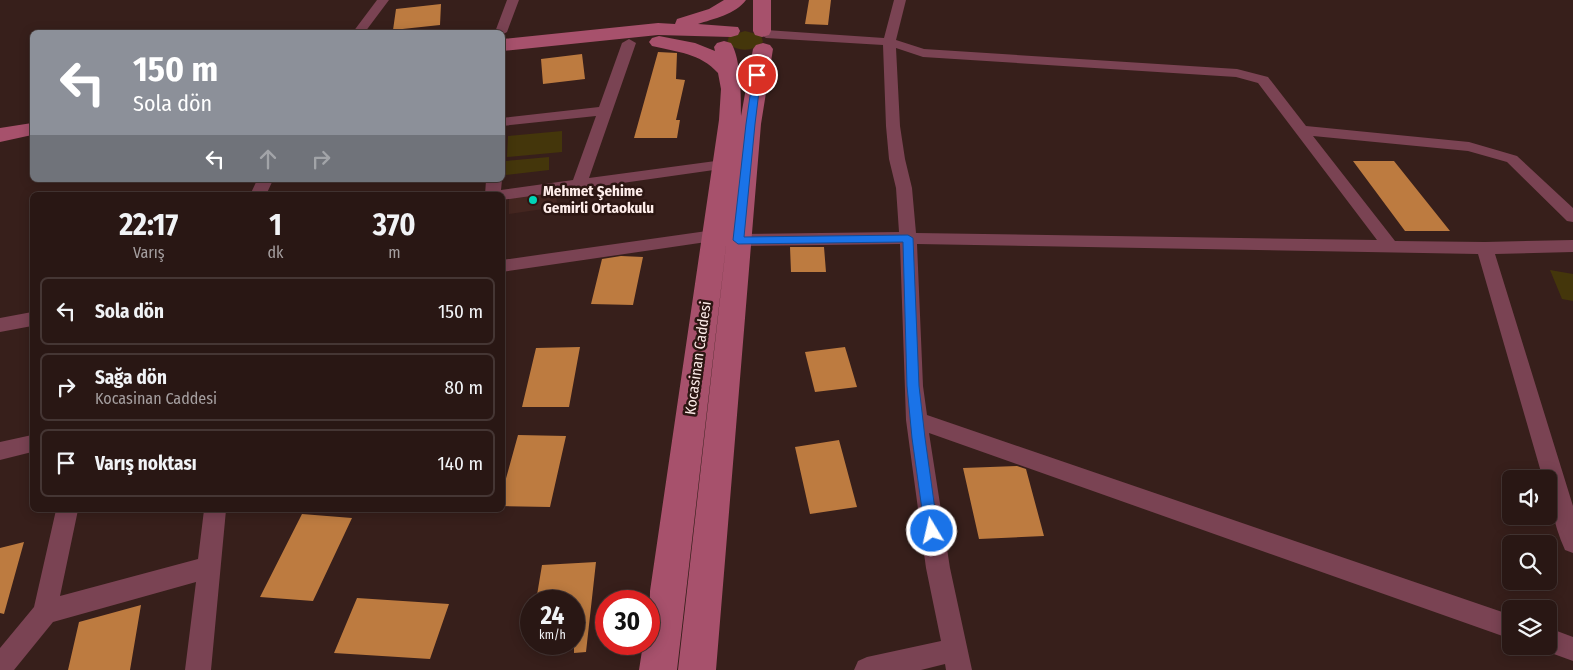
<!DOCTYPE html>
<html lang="tr">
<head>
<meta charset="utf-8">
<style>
  :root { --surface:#291714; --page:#352422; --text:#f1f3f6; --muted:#a59fa0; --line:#453634 }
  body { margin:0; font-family:"Fira Sans Condensed",sans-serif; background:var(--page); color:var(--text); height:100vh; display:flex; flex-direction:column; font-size:19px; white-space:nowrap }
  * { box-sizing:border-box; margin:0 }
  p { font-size:16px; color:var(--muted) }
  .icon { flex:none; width:28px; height:28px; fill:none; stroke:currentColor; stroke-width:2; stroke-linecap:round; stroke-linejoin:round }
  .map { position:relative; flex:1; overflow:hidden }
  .drawer { position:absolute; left:30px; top:192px; width:475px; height:320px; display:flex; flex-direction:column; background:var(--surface); border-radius:8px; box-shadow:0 2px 12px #0003,0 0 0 1px var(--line) }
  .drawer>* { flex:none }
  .banner { position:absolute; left:30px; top:30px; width:475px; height:152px; border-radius:8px; box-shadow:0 2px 12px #0003,0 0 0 1px var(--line); background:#8c9099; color:#fff; overflow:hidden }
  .buttons { position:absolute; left:1502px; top:470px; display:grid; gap:10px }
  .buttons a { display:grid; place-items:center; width:55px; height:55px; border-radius:8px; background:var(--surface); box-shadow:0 2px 12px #0003,0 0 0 1px var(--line); font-size:25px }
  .speed { position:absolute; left:520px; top:590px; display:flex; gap:10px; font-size:25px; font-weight:700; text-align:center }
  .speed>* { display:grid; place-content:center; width:65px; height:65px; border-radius:50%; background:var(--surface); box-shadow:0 2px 12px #0003,0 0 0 1px var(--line); line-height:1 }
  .speed small { font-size:12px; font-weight:400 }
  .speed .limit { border:8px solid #d22; background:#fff; color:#111 }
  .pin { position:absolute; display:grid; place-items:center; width:42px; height:42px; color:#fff; margin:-21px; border:2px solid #fff; border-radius:50%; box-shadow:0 1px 5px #0007 }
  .me { position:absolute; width:55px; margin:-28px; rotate:351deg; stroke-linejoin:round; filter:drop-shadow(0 0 4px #0008) }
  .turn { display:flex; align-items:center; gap:18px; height:105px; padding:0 20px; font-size:22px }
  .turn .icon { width:65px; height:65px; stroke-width:2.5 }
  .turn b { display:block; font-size:35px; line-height:42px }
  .lanes { display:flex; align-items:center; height:48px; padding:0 20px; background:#0003; justify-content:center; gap:25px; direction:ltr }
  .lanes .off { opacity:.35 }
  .eta { display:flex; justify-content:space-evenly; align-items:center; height:85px; text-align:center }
  .eta b { font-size:30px; font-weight:700; line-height:35px }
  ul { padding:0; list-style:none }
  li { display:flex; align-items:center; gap:15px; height:68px; margin:0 10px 8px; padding:0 10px; border:2px solid var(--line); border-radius:8px }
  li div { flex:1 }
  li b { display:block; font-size:19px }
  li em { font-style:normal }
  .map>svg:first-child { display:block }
  .built { fill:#442620 }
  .green { fill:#44360b }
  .building { fill:#bd7b40 }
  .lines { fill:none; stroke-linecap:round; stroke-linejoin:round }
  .minor { fill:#7a4353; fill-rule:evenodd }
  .secondary { fill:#a7516c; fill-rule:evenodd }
  .route { fill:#1a73e8; stroke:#114b97 }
  .poi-dot { fill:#00d5b7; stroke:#2c1612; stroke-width:2 }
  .labels { text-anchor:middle; stroke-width:5; stroke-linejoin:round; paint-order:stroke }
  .poi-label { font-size:15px; font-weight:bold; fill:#feedea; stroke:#2c1612; text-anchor:start }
  .street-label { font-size:15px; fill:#feedea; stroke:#2c1612 }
</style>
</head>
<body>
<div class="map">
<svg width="1573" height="670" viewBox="0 0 1573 670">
  <rect width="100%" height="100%" fill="#371f1b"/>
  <!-- built -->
  <path class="built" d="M556,187l1,20 -48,7v-20z"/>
  <!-- green -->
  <path class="green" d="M745,31l16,4 2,7c-10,10 -25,10 -36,1l2,-7z
    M562,131v21l-55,5 1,-21z
    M549,157v13l-44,5 1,-14z
    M1550,270l23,4v27l-11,-2z"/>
  <!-- building -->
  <path class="building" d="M809,0h22l-3,25 -23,-1z
    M441,4l-1,21 -47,5 3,-21z
    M658,52l19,1 -1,26 9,1 -9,40h4l-3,18h-43z
    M582,54l3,25 -42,5 -2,-25z
    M1353,161h41l56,70h-45z
    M790,247h34l2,25h-35z
    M621,256l22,1 -10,48 -42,-1 11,-45z
    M580,347l-11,60h-47l14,-59z
    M845,347l12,40 -42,5 -10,-40z
    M518,435l48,1 -16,71 -48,-1v-13z
    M839,440l18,67 -47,7 -15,-67z
    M1017,466l9,3 18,67 -65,3 -16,-71z
    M302,514l50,4 -39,83 -53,-4z
    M24,542l-20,72 -4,-1v-65z
    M596,562l-10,90 -12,1v-52h-38l6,-36z
    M357,598l92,6 -19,55 -96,-6z
    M141,605l-11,65h-62l11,-48z"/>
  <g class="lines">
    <!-- minor -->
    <path class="minor" d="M377,0h12l-24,32h-12z
      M507,0h12l-12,32 -5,3v-3h-7z
      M894,0h12l-10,40 28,9 313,20 31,8 38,49 163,16 48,14 56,52v14l-6,-1 -60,-59 -39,-11 -155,-15 82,105 90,1 88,-2v12l-78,2 78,252v47l-8,-3c-10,-22 -16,-47 -16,-71h-6l-65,-225 -561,-10 6,142 4,29 584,200v24l-582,-206 21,135 22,102h-26l-1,-6 -24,6h-67l4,-9 9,-4 74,-16 -15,-73 -20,-148 -6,-176 -162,2 -6,-2 -2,-4 2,-4 6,-2 161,-2 -3,-44 -7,-29 -3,-33 -3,-81 -117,-7 -6,-4 6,-4 118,8zM896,48l27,9 313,20 22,6 119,157 -461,-7 -4,-45 -7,-29 -5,-33z
      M629,39l7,4 -47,135 134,-18 5,2 3,3 -3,3 -226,32v-5h-17l1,-15h16l-1,10 72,-10 23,-64 -94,10v-8l97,-11 23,-64z
      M257,180h16l-7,15h-16z
      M714,230l6,2 2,4 -2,4 -218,32v-12z
      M32,312v14l-32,6v-14z
      M32,435v17l-32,8v-18z
      M56,510h22l-18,86 138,-37 6,-49h22l-15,160h-26l11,-88 -143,40 -39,48h-14v-22l34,-41z
      M1549,628l24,9v24l-33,-12 -1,-3h10z"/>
    <!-- secondary -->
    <path class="secondary" d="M724,0h22c-10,14 -33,19 -48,24l40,3 2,4 -2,4 -7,2 -73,-2 -156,16v-12l156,-16 17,1 2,-5 32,-10z
      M753,0h18v31l-2,4 -7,2 -7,-2 -2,-4z
      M659,36l36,7 20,8 -1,-4 3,-4 7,-2 7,2c10,15 10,54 10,73l12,-67 3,-4 7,-2 7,2 3,4 -12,75 -45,546h-38l49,-433 -50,433h-38l4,-26h6l1,-53 69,-471 2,-31 -3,-16c-18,-20 -41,-21 -66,-27l-3,-4 3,-4z
      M32,123v12l-32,7v-14z"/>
  </g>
  <!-- route -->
  <path class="route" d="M757,73l4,2 -6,49 -11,113 164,-2 5,3 6,148 6,52 13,93 -2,5 -4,2 -5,-2 -2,-5 -13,-93 -5,-52 -4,-144 -165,2 -5,-4 13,-116 7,-49z"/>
  <!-- markers -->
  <circle class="poi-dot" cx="533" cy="200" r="5"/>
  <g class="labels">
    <!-- poi labels -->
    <g class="poi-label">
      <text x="543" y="196">Mehmet Şehime<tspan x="543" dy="17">Gemirli Ortaokulu</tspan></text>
    </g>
    <!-- street labels -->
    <g class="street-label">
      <text transform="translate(698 358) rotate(-82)" y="5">Kocasinan Caddesi</text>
    </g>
  </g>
</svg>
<div class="buttons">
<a><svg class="icon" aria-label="sound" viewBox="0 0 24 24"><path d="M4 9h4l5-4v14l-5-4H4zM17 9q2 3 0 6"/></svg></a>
<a><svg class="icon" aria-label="search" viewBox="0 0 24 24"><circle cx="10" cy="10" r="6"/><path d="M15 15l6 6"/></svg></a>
<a><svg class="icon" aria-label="layers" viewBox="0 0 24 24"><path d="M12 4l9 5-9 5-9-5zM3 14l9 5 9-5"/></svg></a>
</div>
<div class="speed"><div>24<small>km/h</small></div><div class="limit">30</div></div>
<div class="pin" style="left:757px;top:75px;background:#d93025"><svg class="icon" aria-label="arrive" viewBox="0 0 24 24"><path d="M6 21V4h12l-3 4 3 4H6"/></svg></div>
<svg class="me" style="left:932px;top:531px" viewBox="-20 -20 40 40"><circle r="17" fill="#1a73e8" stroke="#fff" stroke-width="3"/><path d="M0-11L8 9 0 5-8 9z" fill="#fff"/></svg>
<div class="banner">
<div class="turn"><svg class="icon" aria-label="left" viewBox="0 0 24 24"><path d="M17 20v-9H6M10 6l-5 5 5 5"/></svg><div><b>150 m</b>Sola dön</div></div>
<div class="lanes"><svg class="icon" aria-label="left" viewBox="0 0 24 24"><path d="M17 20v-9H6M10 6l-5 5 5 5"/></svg><svg class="icon off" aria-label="ahead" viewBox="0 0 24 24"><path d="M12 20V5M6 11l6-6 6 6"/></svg><svg class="icon off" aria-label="right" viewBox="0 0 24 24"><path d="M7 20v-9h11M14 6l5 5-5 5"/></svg></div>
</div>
<section class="drawer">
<div class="eta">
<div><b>22:17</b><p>Varış</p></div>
<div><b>1</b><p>dk</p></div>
<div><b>370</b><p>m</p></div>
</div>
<ul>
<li><svg class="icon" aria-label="left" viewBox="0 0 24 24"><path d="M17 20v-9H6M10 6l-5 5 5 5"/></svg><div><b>Sola dön</b></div><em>150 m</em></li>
<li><svg class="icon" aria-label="right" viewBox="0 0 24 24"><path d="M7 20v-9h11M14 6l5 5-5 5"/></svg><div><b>Sağa dön</b><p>Kocasinan Caddesi</p></div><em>80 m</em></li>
<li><svg class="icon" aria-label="arrive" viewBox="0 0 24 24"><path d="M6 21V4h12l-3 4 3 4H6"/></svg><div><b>Varış noktası</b></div><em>140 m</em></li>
</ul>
</section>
</div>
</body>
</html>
